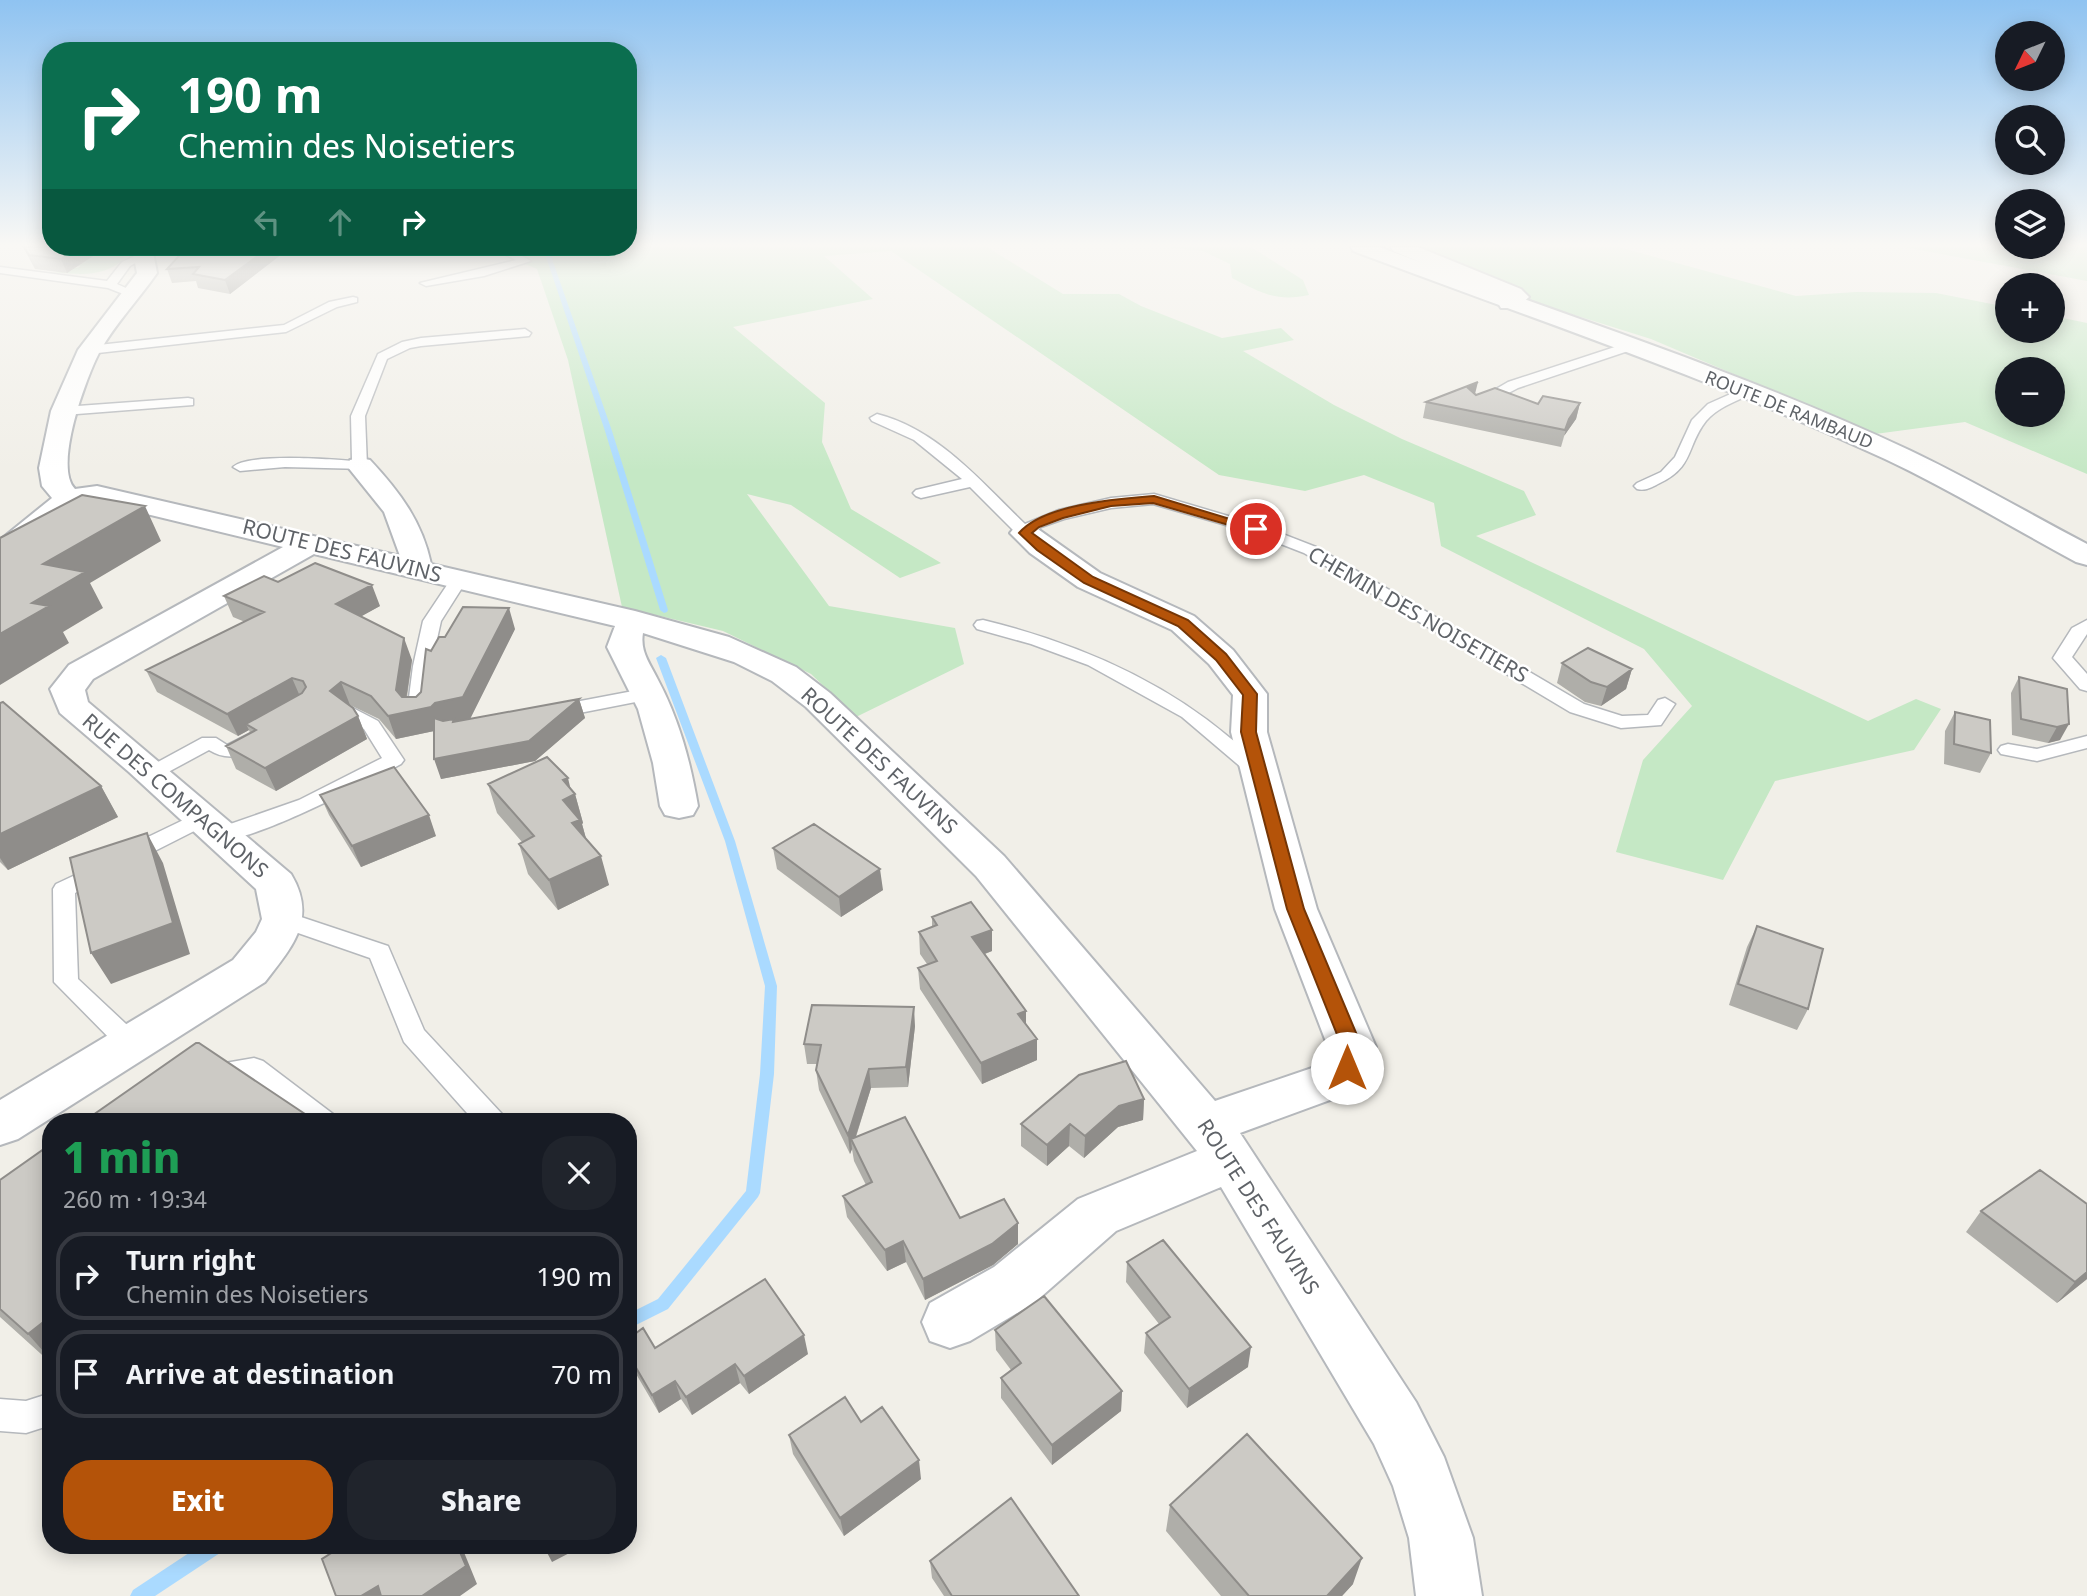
<!DOCTYPE html>
<html lang="en">
<head>
<meta charset="utf-8">
<style>
  :root { --surface:#171b24; --page:#20242c; --text:#f1f3f6; --muted:#9ea1a6; --line:#363941; --accent:#b45309 }
  body { margin:0; font-family:"Noto Sans",sans-serif; background:var(--page); color:var(--text); height:100vh; display:flex; flex-direction:column; font-size:26px; white-space:nowrap }
  * { box-sizing:border-box; margin:0 }
  p { font-size:23px; color:var(--muted) }
  .icon { flex:none; width:38px; height:38px; fill:none; stroke:currentColor; stroke-width:2; stroke-linecap:round; stroke-linejoin:round }
  .map { position:relative; flex:1; overflow:hidden }
  .drawer { position:absolute; left:42px; top:1113px; width:595px; height:441px; display:flex; flex-direction:column; background:var(--surface); border-radius:28px; box-shadow:0 4px 18px #0003 }
  .drawer>* { flex:none }
  .top-card { position:absolute; left:42px; top:42px; width:595px; height:214px; border-radius:28px; box-shadow:0 4px 18px #0003; background:#0b6e4f; color:#fff; overflow:hidden }
  .needle { width:46px; rotate:227deg }
  .tools { position:absolute; left:1995px; top:21px; display:grid; gap:14px }
  .tools a { display:grid; place-items:center; width:70px; height:70px; border-radius:50%; background:var(--surface); box-shadow:0 4px 18px #0003; font-size:35px }
  .pin { position:absolute; display:grid; place-items:center; width:60px; height:60px; color:#fff; margin:-30px; border:4px solid #fff; border-radius:50%; box-shadow:0 2px 7px #0007 }
  .me { position:absolute; width:77px; margin:-38px; rotate:0deg; stroke-linejoin:round; filter:drop-shadow(0 0 5px #0008) }
  .turn { display:flex; align-items:center; gap:24px; height:147px; padding:0 21px; font-size:32px }
  .turn .icon { width:91px; height:91px; stroke-width:2.5 }
  .turn b { display:block; font-size:49px; line-height:60px }
  .lanes { display:flex; align-items:center; height:66px; padding:0 21px; background:#0003; justify-content:center; gap:35px; direction:ltr }
  .lanes .off { opacity:.35 }
  .round { display:grid; place-items:center; flex:none; width:74px; height:74px; border-radius:28px; background:var(--page) }
  .head { display:flex; align-items:center; justify-content:space-between; height:119px; padding:0 21px }
  h1 { font-size:42px; font-weight:800; line-height:52px; color:#1e9e55 }
  .button { display:flex; gap:14px; margin-top:auto; padding:14px 21px }
  .button a { flex:1; height:80px; border-radius:28px; background:var(--accent); color:#fff; font-size:28px; font-weight:800; line-height:80px; text-align:center }
  .button a+a { background:var(--page); color:var(--text) }
  ul { padding:0; list-style:none }
  li { display:flex; align-items:center; gap:21px; height:88px; margin:0 14px 10px; padding:0 7px; border:4px solid var(--line); border-radius:28px }
  li div { flex:1 }
  li b { display:block; font-size:26px }
  li em { font-style:normal }
  .map>svg:first-child { display:block }
  .green { fill:#c5e8c5; fill-rule:evenodd }
  .lines { fill:none; stroke-linecap:round; stroke-linejoin:round }
  .stream { fill:#aadaff; fill-rule:evenodd }
  .service-casing { stroke:#b5b8bc; stroke-width:3 }
  .minor-casing { stroke:#b5b8bc; stroke-width:4 }
  .tertiary-casing { stroke:#b5b8bc; stroke-width:4 }
  .service { fill:#fff; fill-rule:evenodd }
  .minor { fill:#fff; fill-rule:evenodd }
  .tertiary { fill:#fff; fill-rule:evenodd }
  .wall { fill:#afaea9 }
  .shaded-wall { fill:#8f8d8a }
  .building { fill:#cccac5; stroke:#8f8d8a; stroke-width:2 }
  .route { fill:#b45309; stroke:#753606; stroke-width:2 }
  .labels { text-anchor:middle; stroke-width:5; stroke-linejoin:round; paint-order:stroke }
  .far-street-label { font-size:18px; fill:#5f6368; stroke:#fff }
  .street-label { font-size:21px; fill:#5f6368; stroke:#fff }
</style>
</head>
<body>
<div class="map">
<svg width="2087" height="1596" viewBox="0 0 2087 1596">
  <rect width="100%" height="100%" fill="#f1efe8"/>
  <!-- green -->
  <path class="green" d="M70,247h47l8,11c-19,19 -46,17 -72,14l27,-5z
    M484,247h503l76,47h56l22,12 81,32 59,-10 13,12 -51,11 91,54 68,34 122,52 12,24 -60,21 392,185 48,-22 25,10 -27,41 -139,31 -52,99 -107,-28 27,-92 49,-54 -48,-57 -203,-103 -7,-43 -70,-28 -59,16 -86,-16 -328,-224 -67,5 49,43 -140,28 92,76 -3,39 29,67 90,54 -41,15 -109,-73 -44,-11 82,112 126,22 9,36 -108,53 -45,-43 -88,-43 -101,-24 -54,-247 -31,-91z
    M1164,247h87l52,33 6,15c-32,7 -48,-2 -77,-17l-2,-14 -27,-13z
    M1421,247h198l177,49 60,-4 80,1 71,14v24h46v-15l34,7v151l-122,-52 -90,12 -224,-95 -118,-37zM2007,369h46v46h-46z
    M1903,247h184v34z"/>
  <g class="lines">
    <!-- stream -->
    <path class="stream" d="M529,247h8l13,6 62,178 56,179 -1,2 -3,1 -4,-3 -55,-179 -60,-177z
      M661,655l5,3 69,183 42,145 -3,88 -14,119 -2,4 -90,112 -40,20v-15l30,-15 88,-108 14,-117 5,-88 -40,-145 -69,-183z
      M201,1545h25l-3,6 -68,45h-25l3,-6z"/>
    <defs>
      <path id="service" d="M490,247h15l26,14 -47,15 -58,10 -6,-3 96,-23z
        M141,253l9,2 -20,11 -13,18 18,8v4l-4,1 -23,-9 -108,-15v-6l107,14 15,-19z
        M353,297l4,1v4l-20,5 -51,25 -197,22 -6,-4 6,-4 195,-21 45,-23z
        M525,329l6,4 -2,3 -108,10 -11,2 -23,11 -22,57 2,50 -2,3 -80,-2 -45,4 -7,-4c14,-14 97,-8 119,-6l-1,-45 27,-62 24,-12 19,-4z
        M1627,343l4,1v6l-113,38 -34,18h-10l-2,-3 36,-21z
        M1744,388l7,4 -2,3c-15,7 -32,13 -43,26 -20,25 -11,46 -48,63 -8,4 -13,7 -21,5l-3,-3 3,-3 24,-11 14,-15 17,-37 16,-16z
        M188,398l5,1v6l-129,10 -7,-4 7,-4z
        M877,414c62,16 104,68 148,110l34,-14 52,-12 43,-4 108,32 54,21 268,157 38,12 26,-1 10,-15 7,-2 10,6 -14,21 -40,3 -51,-16 -266,-159 -54,-21 -97,-28 -42,4 -47,11 -23,8 -10,9h-12l-49,-49 -49,11 -5,-2 -3,-3 3,-3 46,-11 -48,-39 -42,-19 -2,-3z
        M459,575l8,5 -26,41 -10,45 -4,47 -3,4h-14l-3,-4 6,-47 10,-45 30,-45z
        M983,620c90,22 176,58 247,118 12,10 28,19 36,32l-3,4h-14l-67,-57 -94,-52 -57,-21 -54,-15 -3,-4 3,-4z
        M2087,620v14l-15,23 15,17v17l-7,-2 -27,-31 19,-30z
        M649,688l7,2 3,4 -3,4 -102,20 -10,-6 10,-6z
        M351,707l27,14 26,39 -3,4c-32,17 -158,84 -188,76l-3,-5 3,-5 86,-30 83,-42 -18,-29 -23,-16z
        M253,732l7,2 3,4c-14,19 -35,24 -54,12l-50,27h-14l-3,-4 3,-4 57,-31h14l11,7z
        M2087,736v12l-50,13 -36,-7 -3,-4 3,-4 7,-2 29,5z
        M202,811l8,2 3,5 -3,5 -73,37 -8,2 -8,-2 -3,-5 3,-5z
        M101,863l8,2 3,5 -3,5 -34,18 3,86 63,59 4,7 -4,7 -9,3 -9,-3 -69,-70 -1,-93 3,-5z
        M283,911l105,35 36,84 78,84 3,8h-30l-71,-80 -34,-84 -95,-33 -4,-6 4,-6z
        M254,1058l9,3 70,53 3,8h-33l-54,-43 -38,5 -9,-3 -4,-7 4,-7z
        M51,1393v32l-25,8 -26,-2v-32l26,2z"/>
      <path id="minor" d="M132,247h20l5,26c-18,26 -42,51 -57,78 -14,26 -47,116 -25,138l22,-3 303,70 -16,-44 -37,-46 3,-6 10,-2 10,2c29,31 52,61 61,104l204,47 94,26 67,30 34,26 174,163 211,245 100,-34 11,-9 2,-11 -53,-138 -44,-177 2,-37 -24,-31 -37,-34 -94,-43 -48,-34 -20,-20 5,-6 10,-3 10,3 65,46 94,43 39,34 34,44v38l50,177 59,138c-5,21 -10,33 -27,46l-109,40 176,269 28,55 29,81 9,58h-66l-7,-58 -16,-52 -19,-42 -153,-257 -105,44 -82,72 -64,38 -20,7 -20,-7 -8,-19 8,-19 64,-36 84,-68 119,-48 -221,-275 -170,-169 -34,-26 -38,-19 -91,-29c-3,18 6,29 14,45 22,41 33,82 41,128l-5,9 -14,3 -14,-3 -5,-9 -7,-43 -15,-54 -31,-62 8,-21 -301,-72 -221,125 -8,11 3,12 203,172c27,45 1,73 -26,108l-247,157 -18,6v-45l233,-140 23,-28 6,-13 -6,-30 -127,-117 -69,-59 -10,-24 19,-24 214,-118 -186,-45 -20,4 -66,55 -11,3v-24l52,-42 -10,-12 -3,-18 12,-57 27,-61 59,-77z
        M1391,247h27l103,42 8,8 -12,11h-16l-3,-5 6,-6 -111,-46z"/>
      <path id="tertiary" d="M1351,247h28c177,65 359,123 530,203 61,29 119,63 178,94v21l-11,-3c-63,-34 -125,-72 -191,-103 -172,-80 -354,-141 -532,-208z"/>
    </defs>
    <!-- service casing -->
    <use href="#service" class="service-casing"/>
    <!-- minor casing -->
    <use href="#minor" class="minor-casing"/>
    <!-- tertiary casing -->
    <use href="#tertiary" class="tertiary-casing"/>
    <!-- service -->
    <use href="#service" class="service"/>
    <!-- minor -->
    <use href="#minor" class="minor"/>
    <!-- tertiary -->
    <use href="#tertiary" class="tertiary"/>
  </g>
  <!-- wall -->
  <path class="wall" d="M23,247h84l-40,26 -32,-4z
    M187,247h104l-61,47 -32,-6 -2,-7 -24,2 -5,-14z
    M1475,394l63,10 42,-1 -4,16 -12,17 -3,11 -138,-29 3,-16z
    M278,582l102,24 -19,10 51,44 -5,37h9l5,-5 10,-41 84,-22 -45,90 109,-20 6,19 -50,43 -94,18 -7,-48 -38,8 -17,-20 -29,-14 8,11 9,23 -91,52 -40,-22 -10,-23 24,-13 -1,-3 -11,6 -81,-44 -11,-22 99,-48 -12,-5 -9,-21z
    M1562,663l70,6 -6,20 -25,17 -16,-4 -28,-19z
    M2019,677l48,12 -7,51 -12,3 -36,-8 -1,-42z
    M0,703l101,83 17,31 -110,53 -8,-8z
    M1955,712l36,41 -11,20 -36,-9 1,-33z
    M488,784l82,4 5,6 8,29 -1,1 4,15 23,46 -51,25 -30,-36 -9,-30 3,-2 -25,-29z
    M320,795l116,41 -75,31 -32,-52z
    M773,848l110,42 -42,27 -64,-48z
    M932,917l60,34 -7,3 41,57v13l11,15v21l-55,24 -62,-95 -2,-21 9,-4 -7,-10 -1,-22 13,-5z
    M1757,926l51,83 -11,21 -68,-25 18,-58z
    M915,1026l-7,61 -37,1 -15,49 104,81 58,26 -25,21 -68,35 -19,-38 -19,9 -40,-54 -4,-21 23,-11 -12,-24 -2,-12 -2,5 -31,-64 -3,-20 1,-6h-10l-3,-20z
    M1144,1099l-1,21 -25,7 -34,31 -15,-12 -22,20 -26,-20v-22z
    M51,1144v219l-51,-46v-137z
    M1981,1211l106,68 -30,24 -91,-71z
    M1127,1262l121,105 -61,41 -43,-55 2,-20 13,-9 -33,-42z
    M995,1330l127,61 -1,20 -69,54 -51,-67v-20l10,-8 -15,-20z
    M628,1339l27,9 153,6 -59,40 -9,-11 -48,32 -11,-16 -22,14 -30,-51z
    M861,1422l60,57 -77,57 -51,-82 -4,-19z
    M1170,1505l183,79 -11,12h-121l-55,-65z
    M930,1561l149,35h-135l-12,-18z"/>
  <!-- shaded-wall -->
  <path class="shaded-wall" d="M80,247h27l-40,26 -6,-14z
    M270,247h21l-61,47 -5,-14z
    M1478,382l-4,16 -6,-10z
    M1580,403l-4,16 -12,17 -3,11 8,-28z
    M145,506l16,35 -71,42 13,25 -40,24 6,11 -69,42v-51l32,-31 11,-39z
    M372,585l8,21 -36,20 -8,-22z
    M509,608l6,21 -45,90 -31,11 -43,9 -8,-23 47,-13z
    M404,638l8,22 -8,53 -8,-23z
    M1632,669l-6,20 -25,17 6,-19z
    M292,678l10,23 -56,23 3,6 -11,6 -11,-22z
    M341,682l9,23 -12,9 -8,-23z
    M579,699l6,19 -50,43 -94,18 -7,-20z
    M358,716l9,23 -91,52 -11,-23z
    M2069,724l-9,16 -12,3 9,-16z
    M568,778l4,17 3,-1 8,29 -1,1 7,25 -9,4 -17,-53v-20z
    M101,786l17,31 -110,53 -8,-12v-24z
    M429,815l7,21 -75,31 -9,-21z
    M147,833l16,30 27,91 -79,30 -20,-31z
    M601,856l8,29 -51,25 -9,-30z
    M880,869l3,21 -42,27 -2,-20z
    M992,930v21l-19,7 -1,-21z
    M914,1007l1,19 -7,61 -2,-20z
    M1026,1011v21l-8,-18z
    M1037,1039v21l-55,24 -1,-21z
    M869,1069l2,19 -18,57 -2,-6 1,10 -2,5 -2,-19z
    M1144,1099l-1,21 -25,7 -34,31 1,-22 34,-30z
    M308,1116l3,6h-11z
    M1070,1124l-1,22 -22,20v-21z
    M1018,1223v21l-25,21 -68,35 -2,-21z
    M903,1241l3,21 -19,9 -2,-21z
    M2087,1272v7l-30,24 18,-21z
    M51,1316v44l-23,-26z
    M804,1335l4,19 -59,40 -5,-18z
    M1251,1347l-3,20 -61,41 2,-19z
    M735,1364l5,19 -48,32 -6,-18z
    M675,1381l6,18 -22,14 -7,-18z
    M1122,1391l-1,20 -69,54v-20z
    M919,1460l2,19 -77,57 -4,-18z
    M457,1545h4l16,39 -17,12h-38z
    M543,1545h42l-33,17z
    M1362,1558l-9,26 -11,12h-15z
    M378,1586l7,10h-24z"/>
  <!-- building -->
  <path class="building" d="M24,247h56l-19,12 -32,-4z
    M187,247h83l-45,33 -32,-6 6,-7 -32,2z
    M1478,382l-10,6 8,7 19,-7 43,16 5,-8 37,7 -11,16 -4,11 -139,-28z
    M82,495l63,11 -102,58 42,8 -53,31 17,3 -49,28v-96z
    M315,563l57,22 -36,19 68,34 -8,52 6,7h14l5,-5 5,-43 5,2 8,-14h6l18,-30 46,1 -46,89 -28,6 -4,4 -43,9 -17,-20 -30,-14 -11,9 23,17 5,8 -93,52 -39,-22 30,-16 -10,-6 56,-31 4,-6 -3,-6 -11,-3 -65,36 -81,-44 118,-58 -40,-16 40,-20 14,6z
    M1588,648l44,21 -25,18 -16,-5 -29,-19z
    M2019,677l48,12 2,35 -12,3 -36,-8z
    M579,699l-50,42 -95,18v-41l9,3 11,-2 -1,3z
    M3,702l98,84 -101,48v-131z
    M1955,712l35,8 1,33 -37,-9z
    M547,757l21,21 -5,2 12,14 -12,6 17,20 -8,3 29,33 -52,24 -30,-36 15,-8 -46,-52z
    M394,767l35,48 -77,31 -32,-51z
    M814,824l66,45 -41,28 -66,-49z
    M147,833l26,90 -82,30 -21,-95z
    M971,902l21,28 -20,7 54,74 -8,3 19,25 -56,24 -63,-95 19,-7 -18,-29 18,-7 -5,-8z
    M1757,926l66,23 -15,60 -70,-25z
    M812,1005l102,2 -8,60 -37,2 -21,66 -32,-65 5,-25 -17,-1z
    M196,1043h3l109,73 -8,6h-217z
    M1126,1061l18,38 -25,7 -34,30 -15,-12 -23,21 -26,-21 58,-49z
    M905,1117l55,101 44,-19 14,24 -26,21 -69,35 -20,-38 -18,9 -42,-54 29,-14 -21,-43z
    M51,1144v172l-23,18 -28,-25v-129z
    M2040,1170l47,34v68l-12,10 -94,-71z
    M1163,1240l88,107 -62,42 -43,-56 24,-16 -43,-55z
    M765,1279l39,56 -60,41 -9,-12 -49,33 -11,-16 -23,14 -24,-41v-15l15,-11 12,20z
    M1044,1296l78,95 -70,54 -51,-67 20,-15 -26,-33z
    M845,1397l16,25 21,-15 37,53 -79,58 -51,-83z
    M1247,1434l115,124 -35,38h-78l-79,-91z
    M1011,1498l68,98h-127l-22,-35z
    M344,1545h113l9,21 -44,30h-41l-3,-10 -17,10h-25l-14,-37z"/>
  <!-- sky -->
  <linearGradient id="sky" x2="0" y2="1"><stop stop-color="#8fc3f1"/><stop offset="0.52" stop-color="#f9f8f5"/><stop offset="1" stop-color="#f9f8f5" stop-opacity="0"/></linearGradient>
  <rect width="2087" height="471" fill="url(#sky)"/>
  <!-- route -->
  <path class="route" d="M1154,496l109,33 -7,4 -103,-30 -42,3 -48,12 -24,9 -7,6 61,44 95,43 38,34 31,40 -1,38 48,177 58,138 -8,27 -7,2 -7,-2 -3,-6 5,-21 -55,-138 -46,-177 2,-37 -27,-35 -38,-34 -94,-43 -47,-33 -18,-17c25,-29 98,-34 135,-37z"/>
  <g class="labels">
    <!-- far-street labels -->
    <g class="far-street-label">
      <text transform="translate(1789 410) rotate(22)" y="6">ROUTE DE RAMBAUD</text>
    </g>
    <!-- street labels -->
    <g class="street-label">
      <text transform="translate(342 551) rotate(14)" y="7">ROUTE DES FAUVINS</text>
      <text transform="translate(1418 615) rotate(30)" y="7">CHEMIN DES NOISETIERS</text>
      <text transform="translate(879 761) rotate(43)" y="7">ROUTE DES FAUVINS</text>
      <text transform="translate(175 796) rotate(41)" y="7">RUE DES COMPAGNONS</text>
      <text transform="translate(1258 1207) rotate(57)" y="7">ROUTE DES FAUVINS</text>
    </g>
  </g>
</svg>
<div class="tools">
<a><svg class="needle" viewBox="-14 -14 28 28"><path d="M0-13l5 13h-10z" fill="#e53935"/><path d="M0 13l5-13h-10z" fill="#9ea1a6"/></svg></a>
<a><svg class="icon" aria-label="search" viewBox="0 0 24 24"><circle cx="10" cy="10" r="6"/><path d="M15 15l6 6"/></svg></a>
<a><svg class="icon" aria-label="layers" viewBox="0 0 24 24"><path d="M12 4l9 5-9 5-9-5zM3 14l9 5 9-5"/></svg></a>
<a>+</a>
<a>−</a>
</div>
<div class="pin" style="left:1256px;top:529px;background:#d93025"><svg class="icon" aria-label="arrive" viewBox="0 0 24 24"><path d="M6 21V4h12l-3 4 3 4H6"/></svg></div>
<svg class="me" style="left:1347px;top:1068px" viewBox="-20 -20 40 40"><circle r="19" fill="#fff"/><path d="M0-13L10 11 0 6-10 11z" fill="#b45309"/></svg>
<div class="top-card">
<div class="turn"><svg class="icon" aria-label="right" viewBox="0 0 24 24"><path d="M7 20v-9h11M14 6l5 5-5 5"/></svg><div><b>190 m</b>Chemin des Noisetiers</div></div>
<div class="lanes"><svg class="icon off" aria-label="left" viewBox="0 0 24 24"><path d="M17 20v-9H6M10 6l-5 5 5 5"/></svg><svg class="icon off" aria-label="ahead" viewBox="0 0 24 24"><path d="M12 20V5M6 11l6-6 6 6"/></svg><svg class="icon" aria-label="right" viewBox="0 0 24 24"><path d="M7 20v-9h11M14 6l5 5-5 5"/></svg></div>
</div>
<section class="drawer">
<div class="head"><div><h1>1 min</h1><p>260 m · 19:34</p></div><a class="round"><svg class="icon" aria-label="close" viewBox="0 0 24 24"><path d="M6 6l12 12M18 6L6 18"/></svg></a></div>
<ul>
<li><svg class="icon" aria-label="right" viewBox="0 0 24 24"><path d="M7 20v-9h11M14 6l5 5-5 5"/></svg><div><b>Turn right</b><p>Chemin des Noisetiers</p></div><em>190 m</em></li>
<li><svg class="icon" aria-label="arrive" viewBox="0 0 24 24"><path d="M6 21V4h12l-3 4 3 4H6"/></svg><div><b>Arrive at destination</b></div><em>70 m</em></li>
</ul>
<div class="button"><a>Exit</a><a>Share</a></div>
</section>
</div>
</body>
</html>
